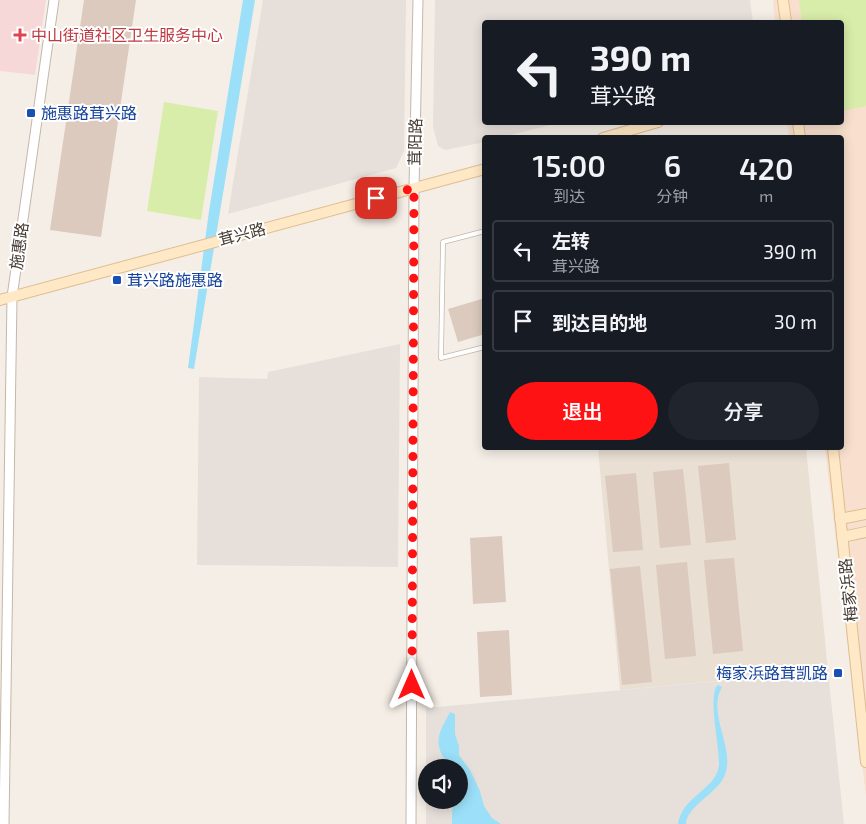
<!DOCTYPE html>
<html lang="zh">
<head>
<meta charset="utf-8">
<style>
  :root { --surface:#171b24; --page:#20242c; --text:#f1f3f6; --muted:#9ea1a6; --line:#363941; --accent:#ff1213 }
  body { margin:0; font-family:"Exo 2","Noto Sans SC",sans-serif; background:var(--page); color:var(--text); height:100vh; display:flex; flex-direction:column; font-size:19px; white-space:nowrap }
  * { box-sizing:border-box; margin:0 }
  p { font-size:16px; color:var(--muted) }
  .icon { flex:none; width:28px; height:28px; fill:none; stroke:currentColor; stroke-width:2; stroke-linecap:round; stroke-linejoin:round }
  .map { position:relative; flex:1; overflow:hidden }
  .sheet { position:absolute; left:482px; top:135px; width:362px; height:315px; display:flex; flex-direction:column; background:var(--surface); border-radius:5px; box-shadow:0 2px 12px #0003 }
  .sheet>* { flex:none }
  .banner { position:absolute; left:482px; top:20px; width:362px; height:105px; border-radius:5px; box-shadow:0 2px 12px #0003; background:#171b24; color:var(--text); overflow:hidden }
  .fabs { position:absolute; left:418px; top:759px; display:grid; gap:10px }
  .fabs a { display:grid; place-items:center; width:50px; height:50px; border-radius:50%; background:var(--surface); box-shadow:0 2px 12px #0003; font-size:25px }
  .pin { position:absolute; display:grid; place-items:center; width:42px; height:42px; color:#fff; margin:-21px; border-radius:10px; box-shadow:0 2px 8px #0006 }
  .me { position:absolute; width:55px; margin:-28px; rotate:0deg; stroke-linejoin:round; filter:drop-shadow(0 0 4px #0008) }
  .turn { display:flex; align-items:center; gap:18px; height:105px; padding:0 25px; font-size:22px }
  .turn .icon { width:65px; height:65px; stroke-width:2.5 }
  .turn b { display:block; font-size:35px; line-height:42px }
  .eta { display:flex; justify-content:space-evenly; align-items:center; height:85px; text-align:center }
  .eta b { font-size:30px; font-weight:600; line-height:35px }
  .cta { display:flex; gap:10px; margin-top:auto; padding:10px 25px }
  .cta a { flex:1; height:58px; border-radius:30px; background:var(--accent); color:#fff; font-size:20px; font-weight:600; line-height:58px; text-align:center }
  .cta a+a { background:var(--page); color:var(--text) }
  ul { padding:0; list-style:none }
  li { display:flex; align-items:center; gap:15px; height:62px; margin:0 10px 8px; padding:0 15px; border:2px solid var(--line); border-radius:5px }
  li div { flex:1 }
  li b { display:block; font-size:19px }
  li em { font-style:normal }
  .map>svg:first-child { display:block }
  .residential { fill:#e9dfd3 }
  .commercial { fill:#f9e0ce }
  .industrial { fill:#e7dfda; fill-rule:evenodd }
  .medical { fill:#f7d8d8 }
  .green { fill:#d9edaa }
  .water { fill:#9be0f8 }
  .building { fill:#dbcabd }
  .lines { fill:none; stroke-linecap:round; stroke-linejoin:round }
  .service-casing { stroke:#c4b7aa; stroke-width:5.5 }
  .tertiary-casing { stroke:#c4b7aa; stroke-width:11 }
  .secondary-casing { stroke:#ddbe92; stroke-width:12 }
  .service { stroke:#fff; stroke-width:4 }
  .tertiary { stroke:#fff; stroke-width:9 }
  .secondary { stroke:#ffe8c5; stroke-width:10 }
  .route { stroke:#ff1213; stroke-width:9; stroke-dasharray:0 16.2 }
  .health-dot { fill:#e0444e; stroke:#fff; stroke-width:2 }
  .transit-dot { fill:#1a4fb4; stroke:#fff; stroke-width:2 }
  .labels { text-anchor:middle; stroke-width:4; stroke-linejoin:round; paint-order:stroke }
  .health-label { font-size:16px; fill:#be3a42; stroke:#fff; text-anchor:start }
  .transit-label { font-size:16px; fill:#164399; stroke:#fff; text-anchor:start }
  .street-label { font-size:16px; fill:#483d34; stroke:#fff }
</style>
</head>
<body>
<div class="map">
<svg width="866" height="824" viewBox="0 0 866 824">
  <rect width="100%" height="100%" fill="#f5eee6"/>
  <!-- residential -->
  <path class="residential" d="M598,448h208l22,223 -208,19z"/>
  <!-- commercial -->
  <path class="commercial" d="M773,0h93v797l-41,-349h17v-310l-53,-1 -2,-14 55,-1v-100h-67z"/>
  <!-- industrial -->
  <path class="industrial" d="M263,0h143l-2,151 -8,17 -168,46z
    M435,0h315l3,22h-268v100l74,1 -57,14 -17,1v4l-40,8 -7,-4 -5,-19z
    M400,344l-2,223 -201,-2 2,-188 68,2 1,-7z
    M828,671l16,153h-418v-116zM426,768h33v32h-33z"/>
  <!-- medical -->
  <path class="medical" d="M0,0h46l-11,75 -35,-4z"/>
  <!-- green -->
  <path class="green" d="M799,0h67v106l-23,5 -1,-89h-40z
    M164,102l54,9 -17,109 -54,-9z"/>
  <!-- water -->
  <path class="water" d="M243,0h12l-61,369 -6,-1 21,-157z
    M718,685l4,2c-16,27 15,63 2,90 -7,16 -38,30 -38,47h-8c4,-28 39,-35 41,-59 1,-16 -12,-72 -1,-80z
    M450,712l5,2v20l4,12v9l11,15 10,21 4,15 8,12 9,6h-49v-13l3,-11h4v-32l-8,-1c-3,-5 -10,-11 -11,-17 -5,-15 4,-25 10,-38z"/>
  <!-- building -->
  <path class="building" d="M84,0h52l-35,237 -51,-7z
    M485,298v36l-27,8 -10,-33z
    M729,463l7,77 -30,3 -8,-77z
    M683,469l8,76 -31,3 -7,-76z
    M636,473l7,77 -30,2 -8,-76z
    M502,536l4,66 -33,2 -3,-66z
    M734,558l9,93 -30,3 -9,-94z
    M687,562l9,94 -31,3 -9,-94z
    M640,566l12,116 -30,3 -12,-116z
    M509,630l3,65 -32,2 -3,-65z"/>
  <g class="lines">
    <defs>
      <path id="service" d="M485,231l-42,11 -2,116 44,-11"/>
      <path id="tertiary" d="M4,824l8,-527 42,-297
        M411,824l3,-636 4,-188"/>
      <path id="secondary" d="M783,0l3,22
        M798,122l2,16
        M603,138l55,-16
        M0,300l485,-131
        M833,448l33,314
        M840,519l26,-5
        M842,537l24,-5"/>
    </defs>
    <!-- service casing -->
    <use href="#service" class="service-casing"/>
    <!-- tertiary casing -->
    <use href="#tertiary" class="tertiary-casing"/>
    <!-- secondary casing -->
    <use href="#secondary" class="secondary-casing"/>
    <!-- service -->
    <use href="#service" class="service"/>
    <!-- tertiary -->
    <use href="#tertiary" class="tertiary"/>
    <!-- secondary -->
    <use href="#secondary" class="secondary"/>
  </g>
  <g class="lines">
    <!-- route -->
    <path class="route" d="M376,198l38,-10 -2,497"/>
  </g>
  <!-- markers -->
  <path class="health-dot" d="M17.5 27.5h5v5h5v5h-5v5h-5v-5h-5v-5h5z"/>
  <g class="transit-dot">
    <rect x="26" y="108" width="10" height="10" rx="2.5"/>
    <rect x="112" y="275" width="10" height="10" rx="2.5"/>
    <rect x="833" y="668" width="10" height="10" rx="2.5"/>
  </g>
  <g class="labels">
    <!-- health labels -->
    <g class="health-label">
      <text x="31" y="41">中山街道社区卫生服务中心</text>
    </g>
    <!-- transit labels -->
    <g class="transit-label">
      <text x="41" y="119">施惠路茸兴路</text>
      <text x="127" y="286">茸兴路施惠路</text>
      <text x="828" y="679" text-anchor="end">梅家浜路茸凯路</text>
    </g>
    <!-- street labels -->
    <g class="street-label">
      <text transform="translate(415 142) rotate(-89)" y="6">茸阳路</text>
      <text transform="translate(242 234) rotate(-15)" y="6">茸兴路</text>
      <text transform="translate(19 246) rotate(-82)" y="6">施惠路</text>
      <text transform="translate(848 590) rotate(-96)" y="6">梅家浜路</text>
    </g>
  </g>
</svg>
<div class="fabs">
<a><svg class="icon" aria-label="sound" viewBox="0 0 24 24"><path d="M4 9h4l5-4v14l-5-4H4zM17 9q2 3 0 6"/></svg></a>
</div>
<div class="pin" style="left:376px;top:198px;background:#d93025"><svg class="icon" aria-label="arrive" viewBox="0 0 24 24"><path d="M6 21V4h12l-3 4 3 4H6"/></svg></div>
<svg class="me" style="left:412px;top:685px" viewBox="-20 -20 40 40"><path d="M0-17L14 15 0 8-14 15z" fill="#ff1213" stroke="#fff" stroke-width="4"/></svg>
<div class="banner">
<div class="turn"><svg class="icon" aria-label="left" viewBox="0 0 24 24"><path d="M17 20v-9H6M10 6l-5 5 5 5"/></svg><div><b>390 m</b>茸兴路</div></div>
</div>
<section class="sheet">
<div class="eta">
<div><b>15:00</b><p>到达</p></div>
<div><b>6</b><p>分钟</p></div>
<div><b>420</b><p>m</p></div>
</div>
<ul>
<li><svg class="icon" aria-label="left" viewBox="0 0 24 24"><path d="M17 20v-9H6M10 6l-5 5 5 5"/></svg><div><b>左转</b><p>茸兴路</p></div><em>390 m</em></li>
<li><svg class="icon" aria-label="arrive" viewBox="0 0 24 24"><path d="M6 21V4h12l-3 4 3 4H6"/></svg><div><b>到达目的地</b></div><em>30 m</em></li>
</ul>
<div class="cta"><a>退出</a><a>分享</a></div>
</section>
</div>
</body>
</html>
